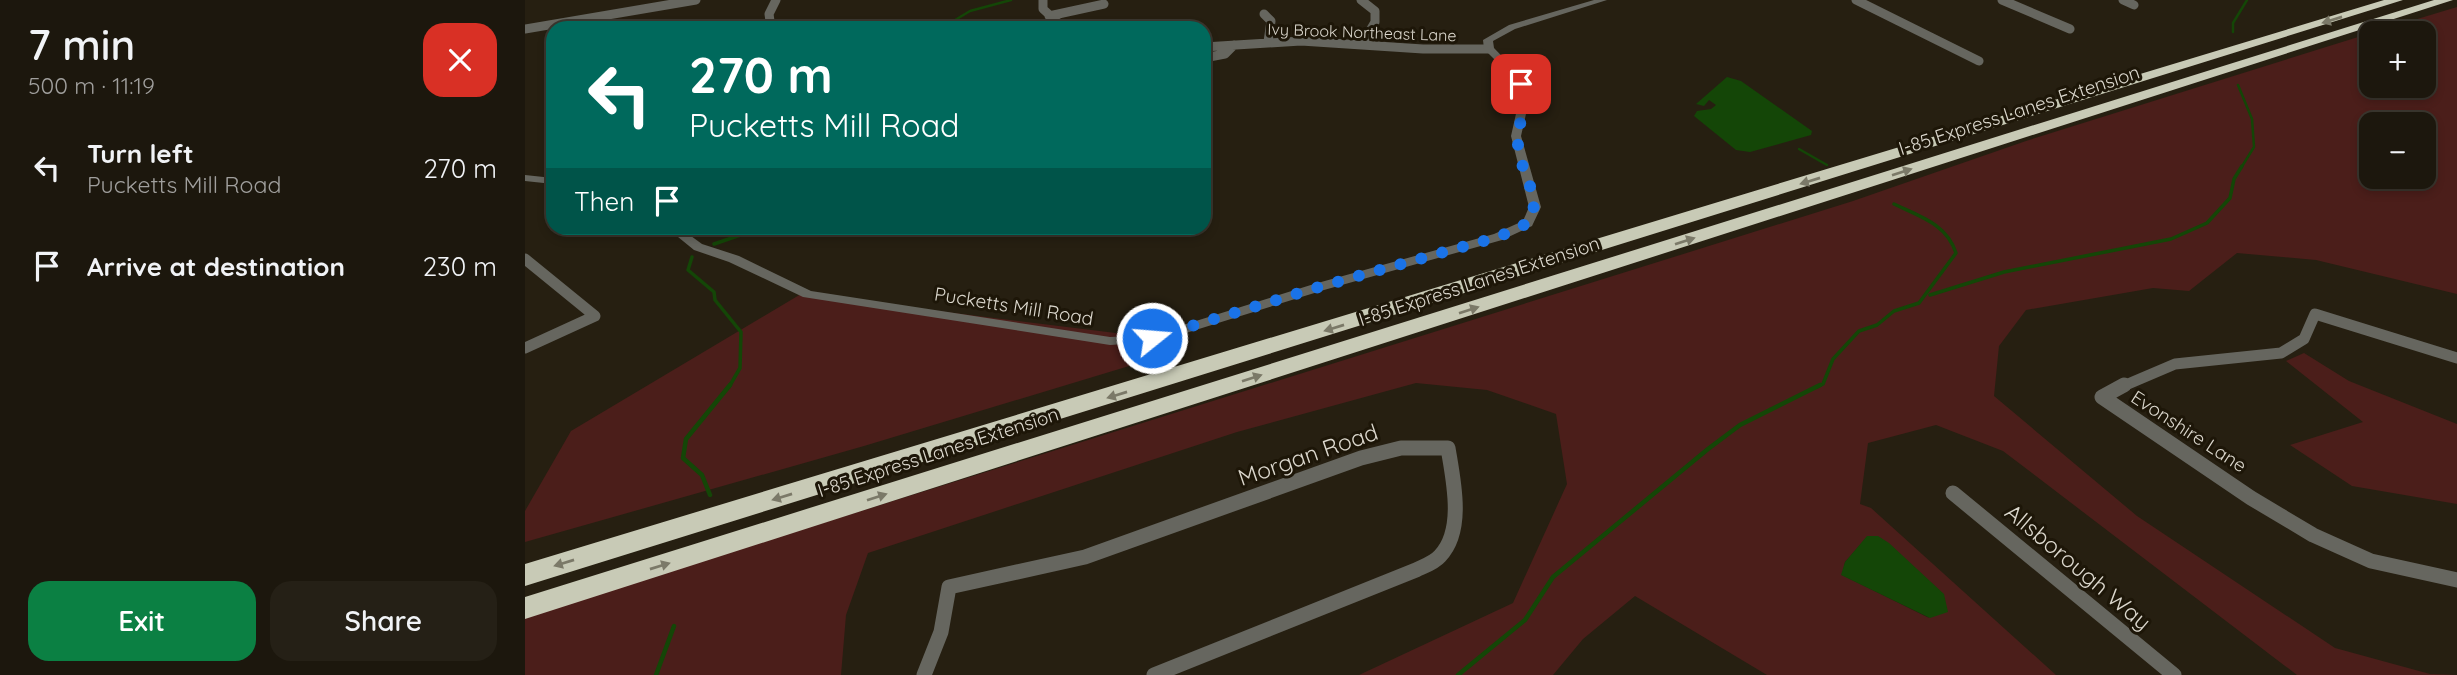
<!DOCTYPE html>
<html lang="en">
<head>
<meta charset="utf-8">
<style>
  :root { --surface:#1c170d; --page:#252016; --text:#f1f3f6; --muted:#a09f9d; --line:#3a362e; --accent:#0b8043 }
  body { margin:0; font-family:Quicksand,sans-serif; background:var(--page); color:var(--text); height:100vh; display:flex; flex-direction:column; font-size:26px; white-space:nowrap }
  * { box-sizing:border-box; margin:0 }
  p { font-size:23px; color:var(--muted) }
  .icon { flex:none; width:38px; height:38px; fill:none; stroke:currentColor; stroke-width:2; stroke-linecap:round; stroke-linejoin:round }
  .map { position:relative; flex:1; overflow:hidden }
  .sheet { display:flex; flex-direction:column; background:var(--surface); width:525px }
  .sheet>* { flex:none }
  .guide { position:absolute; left:21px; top:21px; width:665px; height:214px; border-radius:21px; box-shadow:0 4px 10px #0003,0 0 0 2px var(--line); background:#00695c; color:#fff; overflow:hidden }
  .buttons { position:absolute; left:1834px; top:21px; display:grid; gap:14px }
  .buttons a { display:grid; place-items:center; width:77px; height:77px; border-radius:14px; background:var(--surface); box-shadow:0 4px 10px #0003,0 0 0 2px var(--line); font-size:35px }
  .pin { position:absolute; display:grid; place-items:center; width:60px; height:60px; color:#fff; margin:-30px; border-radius:14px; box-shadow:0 4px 10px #0006 }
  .me { position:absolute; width:77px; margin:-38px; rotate:73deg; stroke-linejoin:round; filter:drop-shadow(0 0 5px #0008) }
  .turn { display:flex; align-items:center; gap:24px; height:147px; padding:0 28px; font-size:32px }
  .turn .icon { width:91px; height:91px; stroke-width:2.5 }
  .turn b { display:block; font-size:49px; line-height:60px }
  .then { display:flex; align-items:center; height:66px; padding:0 28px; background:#0003; gap:14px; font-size:26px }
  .round { display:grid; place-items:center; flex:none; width:74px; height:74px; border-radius:21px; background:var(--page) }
  .head { display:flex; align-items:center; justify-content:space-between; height:119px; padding:0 28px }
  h1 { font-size:42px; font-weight:600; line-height:52px }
  .button { display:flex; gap:14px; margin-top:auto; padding:14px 28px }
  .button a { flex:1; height:80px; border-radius:21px; background:var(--accent); color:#fff; font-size:28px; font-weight:600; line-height:80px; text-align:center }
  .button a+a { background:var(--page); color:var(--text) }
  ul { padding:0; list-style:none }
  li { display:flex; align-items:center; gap:21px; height:98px; padding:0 28px }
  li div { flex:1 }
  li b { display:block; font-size:26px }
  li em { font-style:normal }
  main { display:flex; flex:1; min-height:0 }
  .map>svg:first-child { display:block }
  .green { fill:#4b1e1a; fill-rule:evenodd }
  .water { fill:#144607 }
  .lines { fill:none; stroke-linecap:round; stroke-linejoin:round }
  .stream-far2 { stroke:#144607; stroke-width:2.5 }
  .stream-far1 { stroke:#144607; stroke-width:3.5 }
  .stream { stroke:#144607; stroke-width:4.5 }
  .minor-far2 { stroke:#66665f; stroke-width:9 }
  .minor-far1 { stroke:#66665f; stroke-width:11 }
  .minor { stroke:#66665f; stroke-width:15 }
  .tertiary { fill:#66665f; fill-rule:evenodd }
  .motorway { fill:#c8cab6; fill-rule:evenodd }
  .oneway { fill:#7b7968 }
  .route { stroke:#1a73e8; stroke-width:12; stroke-dasharray:0 21.6 }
  .labels { text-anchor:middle; stroke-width:6; stroke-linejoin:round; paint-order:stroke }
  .far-street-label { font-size:16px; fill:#dbd7cd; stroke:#1d1608 }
  .street-label { font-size:19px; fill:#dbd7cd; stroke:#1d1608 }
  .near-street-label { font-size:23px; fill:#dbd7cd; stroke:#1d1608 }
</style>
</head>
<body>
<main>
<section class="sheet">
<div class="head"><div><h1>7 min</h1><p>500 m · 11:19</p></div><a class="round" style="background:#d93025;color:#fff"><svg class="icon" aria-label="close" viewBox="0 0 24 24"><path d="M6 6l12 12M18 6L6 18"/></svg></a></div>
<ul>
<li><svg class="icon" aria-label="left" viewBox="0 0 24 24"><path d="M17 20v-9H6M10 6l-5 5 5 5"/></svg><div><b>Turn left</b><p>Pucketts Mill Road</p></div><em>270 m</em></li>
<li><svg class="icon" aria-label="arrive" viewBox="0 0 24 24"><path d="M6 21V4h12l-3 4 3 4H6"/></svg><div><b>Arrive at destination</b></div><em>230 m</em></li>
</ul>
<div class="button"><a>Exit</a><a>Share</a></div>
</section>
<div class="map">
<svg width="1932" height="675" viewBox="0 0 1932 675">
  <rect width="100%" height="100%" fill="#261f11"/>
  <!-- green -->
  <path class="green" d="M1932,7v287l-141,-34 -79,-7 -48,38 -36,-3 -127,22 -27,36 -5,50 143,120 198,132 95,26 27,1h-160l-294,-224 -67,-26 -68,18 -8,61 11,4 185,167h-289l-132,-79 -52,43 -30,36h-194l154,-72 54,-119 -11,-70 -69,-24 -71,-7 -179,49 -369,121 -22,62 -5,60h-316v-59l1328,-415 173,-60 345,-108v53h53v-53h-53zM1846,124h53v53h-53zM1342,537l62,81 -87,-43 3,-13z
    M276,294l339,42 9,24 -285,86 -339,96v-31l46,-80z
    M1779,353l45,28 108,43v80l-105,-18 -62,-41 73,-23 -77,-61z"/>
  <!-- water -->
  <path class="water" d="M1202,77l14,4 71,50 -1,4 -61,17 -14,-2 -42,-34 3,-5 14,-2 5,-4 -7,-5 -5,6 -8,-2z
    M1342,536h11l11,7 55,51 4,18 -18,6 -89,-43 4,-13z"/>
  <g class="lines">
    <!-- stream-far2 -->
    <path class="stream-far2" d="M417,28l28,-17 41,-11
      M1708,32v-9l14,-23
      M1713,85l14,34 2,28 -13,21
      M1274,149l28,16"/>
    <!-- stream-far1 -->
    <path class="stream-far1" d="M189,244l47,-16
      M167,257l-4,13 26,22 1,8 26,32 -1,36 -11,19
      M1405,295l74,-23 167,-33 36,-16 23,-25 4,-19 8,-13
      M1292,387l6,-3 10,-25 26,-28 18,-6 17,-14 25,-8 37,-50c-9,-29 -37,-37 -62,-49"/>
    <!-- stream -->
    <path class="stream" d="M185,495l-8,-20 -19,-17 3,-19 44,-54
      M131,675l18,-49
      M933,675l67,-55 28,-43 155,-128 32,-24 80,-40"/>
    <!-- minor-far2 -->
    <path class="minor-far2" d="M518,0v9l21,19
      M836,0l14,11v11l-13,22
      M1331,0l123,61
      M1477,0l68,29
      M1598,0l11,5
      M739,14l7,7 -3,21
      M524,16l55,-12
      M246,28l-2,-14 7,-14
      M0,29l171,-29
      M679,47l97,-6 122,8h66
      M679,58l21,-4 9,-9"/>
    <!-- minor-far1 -->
    <path class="minor-far1" d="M0,259l70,57 -70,32
      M1596,387l54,-23 106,-11 23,-14 11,-25 142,44"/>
    <!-- minor -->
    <path class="minor" d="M1599,385l-22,12 149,101 62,37 58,26 86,19
      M1428,493l221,182
      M399,675l17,-43 8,-45 136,-30 276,-99 40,-10h47c5,31 17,82 -8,108 -6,7 -16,10 -24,14l-262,105"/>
    <!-- tertiary -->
    <path class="tertiary" d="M1069,0h13l-92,29 -22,12 1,7 26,27 10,21 -9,40 20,71 -9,19 -30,14 -178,50 -167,52 -47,3 -307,-48 -74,-35 -35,-12 -27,-22h13l22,16 37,12 72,35 299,46 41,-2 163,-51 180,-50 29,-13 6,-14 -18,-71 9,-40 -9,-20 -27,-27 -1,-9 26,-15z
      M0,175l28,3v6l-28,-3z"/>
    <!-- motorway -->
    <path class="motorway" d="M1859,0h19l-1878,586v-22z
      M1909,0h19l-1928,619v-22z"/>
  </g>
  <!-- one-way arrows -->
  <defs><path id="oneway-solid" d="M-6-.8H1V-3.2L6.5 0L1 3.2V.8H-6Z" transform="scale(1.75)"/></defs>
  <g class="oneway">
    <use href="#oneway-solid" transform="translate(1807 20) rotate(163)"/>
    <use href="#oneway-solid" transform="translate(1377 172) rotate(-18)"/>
    <use href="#oneway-solid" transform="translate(1285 181) rotate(163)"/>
    <use href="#oneway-solid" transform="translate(1160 241) rotate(-18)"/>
    <use href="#oneway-solid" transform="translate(944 310) rotate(-18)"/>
    <use href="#oneway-solid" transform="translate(809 328) rotate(163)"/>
    <use href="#oneway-solid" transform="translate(727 378) rotate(-18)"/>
    <use href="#oneway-solid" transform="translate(592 395) rotate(163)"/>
    <use href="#oneway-solid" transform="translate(257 497) rotate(163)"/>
    <use href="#oneway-solid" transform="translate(352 497) rotate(-18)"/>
    <use href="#oneway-solid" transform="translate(39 563) rotate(163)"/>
    <use href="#oneway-solid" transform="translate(135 566) rotate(-17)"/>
  </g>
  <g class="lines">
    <!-- route -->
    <path class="route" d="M627,338l167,-51 179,-50 30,-14c15,-20 -4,-47 -9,-69 -5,-25 10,-46 2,-70"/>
  </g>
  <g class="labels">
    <!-- far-street labels -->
    <g class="far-street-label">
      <text transform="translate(837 32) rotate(2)" y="6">Ivy Brook Northeast Lane</text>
    </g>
    <!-- street labels -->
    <g class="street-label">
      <text transform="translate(1494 110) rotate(-18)" y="7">I-85 Express Lanes Extension</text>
      <text transform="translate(954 281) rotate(-18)" y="7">I-85 Express Lanes Extension</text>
      <text transform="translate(489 306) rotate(9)" y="7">Pucketts Mill Road</text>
      <text transform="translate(1664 431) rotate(33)" y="7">Evonshire Lane</text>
      <text transform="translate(413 452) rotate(-18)" y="7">I-85 Express Lanes Extension</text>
    </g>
    <!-- near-street labels -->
    <g class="near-street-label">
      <text transform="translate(783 455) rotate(-19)" y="8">Morgan Road</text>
      <text transform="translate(1553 567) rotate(40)" y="8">Allsborough Way</text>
    </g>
  </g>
</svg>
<div class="buttons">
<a>+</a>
<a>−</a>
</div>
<div class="pin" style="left:996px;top:84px;background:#d93025"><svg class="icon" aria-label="arrive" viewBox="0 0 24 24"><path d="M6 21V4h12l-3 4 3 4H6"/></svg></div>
<svg class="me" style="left:627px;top:338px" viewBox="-20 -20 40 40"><circle r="17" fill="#1a73e8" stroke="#fff" stroke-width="3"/><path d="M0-11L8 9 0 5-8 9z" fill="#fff"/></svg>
<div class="guide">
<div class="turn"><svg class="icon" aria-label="left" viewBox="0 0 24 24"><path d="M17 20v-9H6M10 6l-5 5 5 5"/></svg><div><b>270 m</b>Pucketts Mill Road</div></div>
<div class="then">Then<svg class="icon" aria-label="arrive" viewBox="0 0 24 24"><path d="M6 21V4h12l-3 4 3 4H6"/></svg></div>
</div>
</div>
</main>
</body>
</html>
